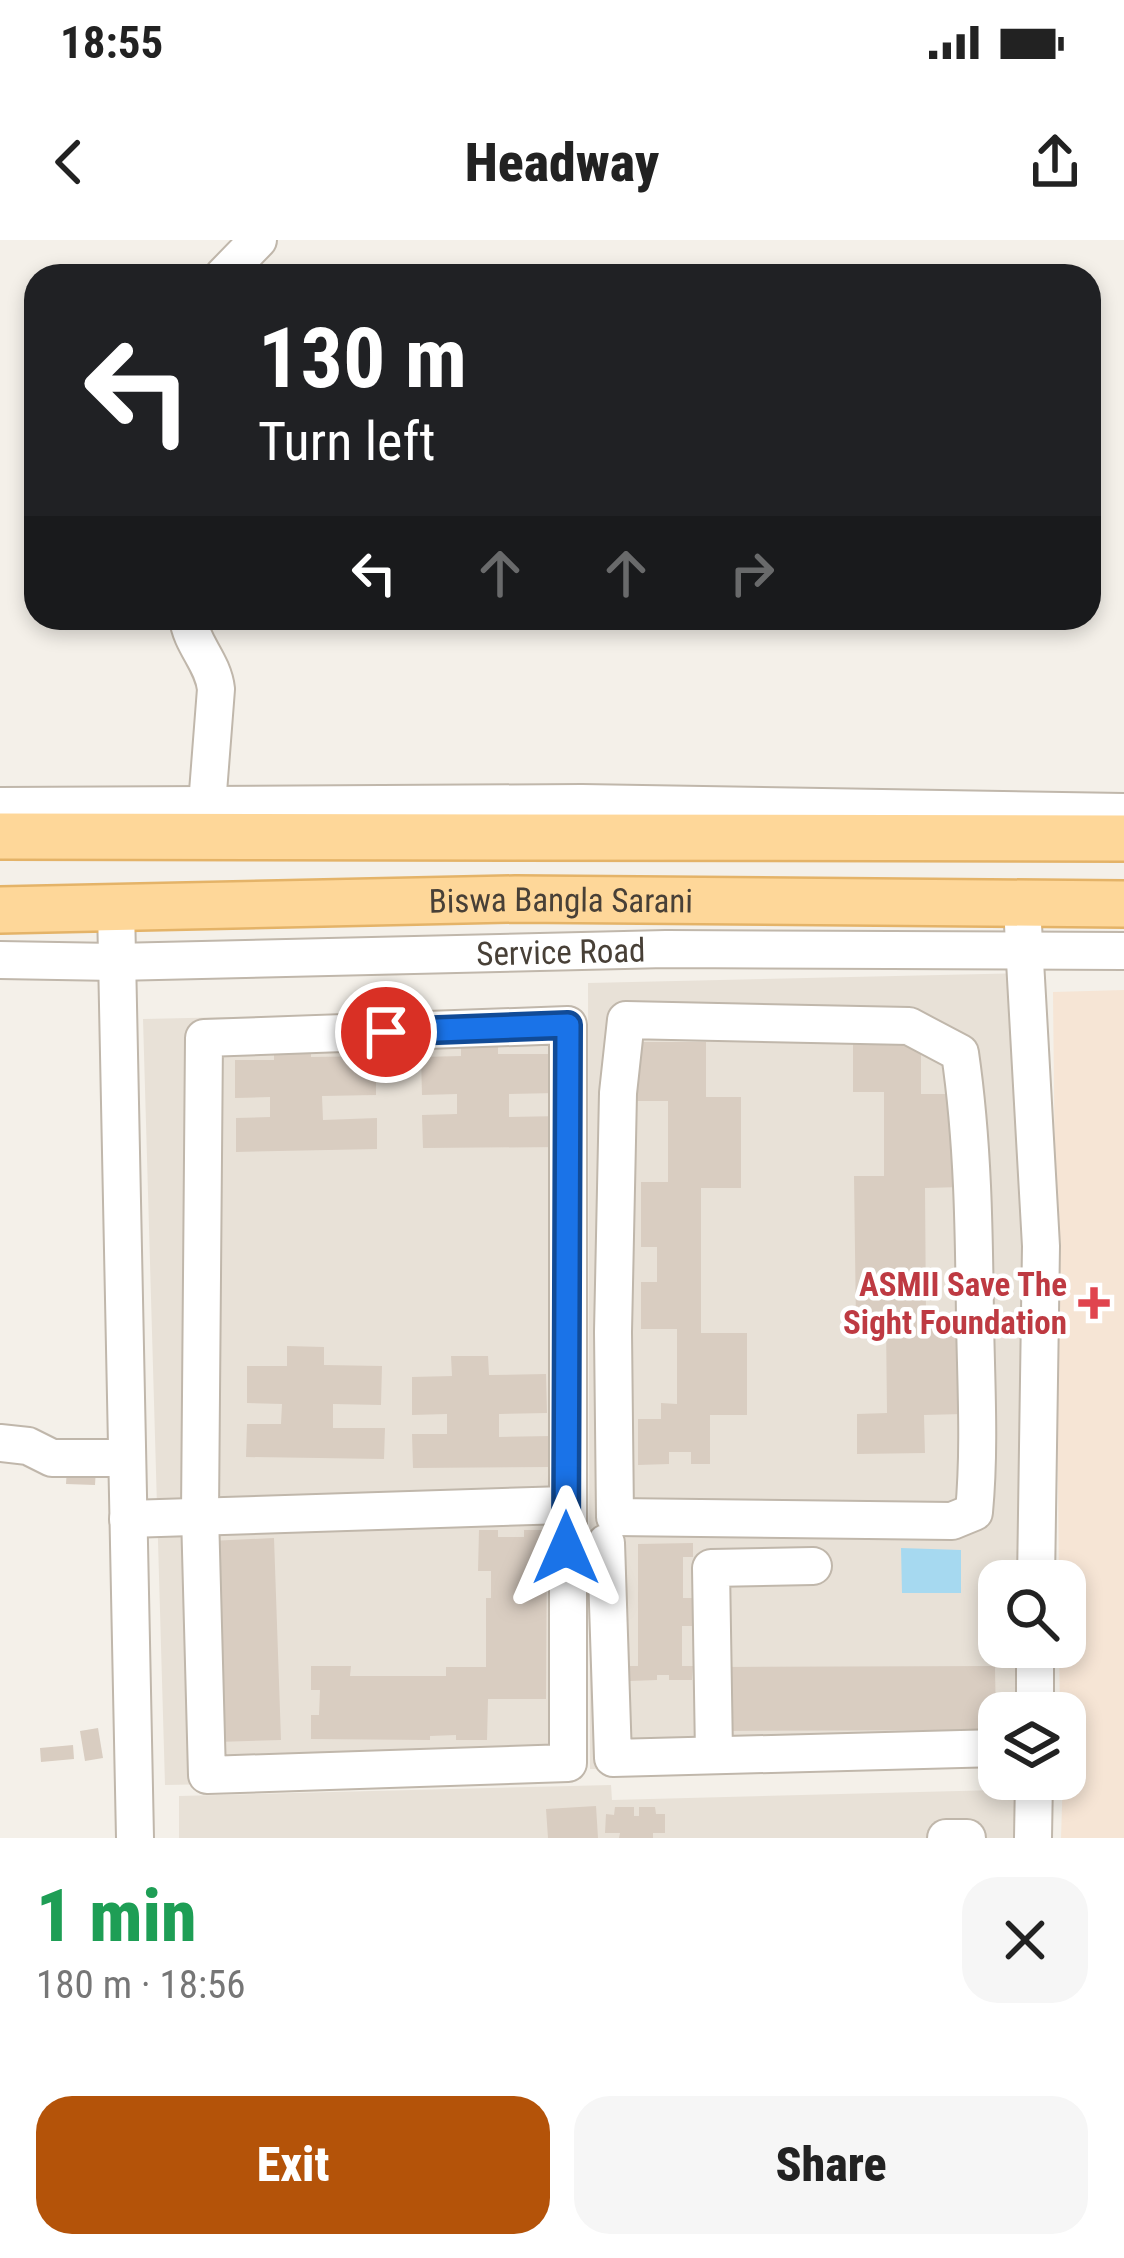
<!DOCTYPE html>
<html lang="en">
<head>
<meta charset="utf-8">
<style>
  :root { --surface:#fff; --page:#f6f6f6; --text:#222; --muted:#767676; --accent:#b45309 }
  body { margin:0; font-family:"Roboto Condensed",sans-serif; background:var(--page); color:var(--text); height:100vh; display:flex; flex-direction:column; font-size:45px; white-space:nowrap }
  * { box-sizing:border-box; margin:0 }
  p { font-size:39px; color:var(--muted) }
  .icon { flex:none; width:66px; height:66px; fill:none; stroke:currentColor; stroke-width:2; stroke-linecap:round; stroke-linejoin:round }
  .map { position:relative; height:1598px; overflow:hidden }
  .drawer { display:flex; flex-direction:column; background:var(--surface); flex:1 }
  .drawer>* { flex:none }
  .guide { position:absolute; left:24px; top:24px; width:1077px; height:366px; border-radius:36px; box-shadow:0 6px 18px #0003; background:#202124; color:#fff; overflow:hidden }
  .tools { position:absolute; left:978px; top:1320px; display:grid; gap:24px }
  .tools a { display:grid; place-items:center; width:108px; height:108px; border-radius:24px; background:var(--surface); box-shadow:0 6px 18px #0003; font-size:60px }
  .pin { position:absolute; display:grid; place-items:center; width:102px; height:102px; color:#fff; margin:-51px; border:6px solid #fff; border-radius:50%; box-shadow:0 3px 12px #0007 }
  .me { position:absolute; width:132px; margin:-66px; rotate:0deg; stroke-linejoin:round; filter:drop-shadow(0 0 9px #0008) }
  .turn { display:flex; align-items:center; gap:42px; height:252px; padding:0 36px; font-size:54px }
  .turn .icon { width:156px; height:156px; stroke-width:2.5 }
  .turn b { display:block; font-size:84px; line-height:102px }
  .lanes { display:flex; align-items:center; height:114px; padding:0 36px; background:#0003; justify-content:center; gap:60px; direction:ltr }
  .lanes .off { opacity:.35 }
  .round { display:grid; place-items:center; flex:none; width:126px; height:126px; border-radius:36px; background:var(--page) }
  .summary { display:flex; align-items:center; justify-content:space-between; height:204px; padding:0 36px }
  h1 { font-size:72px; font-weight:800; line-height:90px; color:#1e9e55 }
  .primary-button { display:flex; gap:24px; margin-top:auto; padding:24px 36px }
  .primary-button a { flex:1; height:138px; border-radius:36px; background:var(--accent); color:#fff; font-size:48px; font-weight:800; line-height:138px; text-align:center }
  .primary-button a+a { background:var(--page); color:var(--text) }
  .status { display:flex; justify-content:space-between; align-items:center; height:84px; padding:0 60px; background:var(--surface); direction:ltr }
  .status svg { height:33px; fill:currentColor }
  header { display:flex; justify-content:space-between; align-items:center; height:156px; padding:0 36px; background:var(--surface); font-size:54px; font-weight:800 }
  .map>svg:first-child { display:block }
  .residential { fill:#e8e1d7 }
  .commercial { fill:#f6e5d5 }
  .water { fill:#a6d9f0 }
  .building { fill:#d9cdc1 }
  .lines { fill:none; stroke-linecap:round; stroke-linejoin:round }
  .minor-casing { stroke:#c0b7ab; stroke-width:40 }
  .major-casing { stroke:#e4b368; stroke-width:50 }
  .minor { stroke:#fff; stroke-width:36 }
  .major { stroke:#fed799; stroke-width:45 }
  .route-casing { stroke:#114b97; stroke-width:30 }
  .route { stroke:#1a73e8; stroke-width:21 }
  .health-dot { fill:#e0444e; stroke:#fff; stroke-width:4.5 }
  .labels { text-anchor:middle; stroke-width:9; stroke-linejoin:round; paint-order:stroke }
  .street-label { font-size:33px; fill:#484037; stroke:#fff }
  .health-label { font-size:33px; font-weight:bold; fill:#be3a42; stroke:#fff; text-anchor:end }
</style>
</head>
<body>
<div class="status"><b>18:55</b><svg viewBox="0 0 49 12"><path d="M0 12V9h3v3zM5 12V6h3v6zM10 12V3h3v9zM15 12V0h3v12zM26 1h20v11H26zM47 4h2v5h-2z"/></svg></div>
<header><svg class="icon" aria-label="back" viewBox="0 0 24 24"><path d="M15 5l-7 7 7 7"/></svg>Headway<svg class="icon" aria-label="share" viewBox="0 0 24 24"><path d="M12 15V3M7 8l5-5 5 5M5 13v7h14v-7"/></svg></header>
<div class="map">
<svg width="1124" height="1598" viewBox="0 0 1124 1598">
  <rect width="100%" height="100%" fill="#f4f0e9"/>
  <!-- residential -->
  <path class="residential" d="M1024,733l-4,608h-21v66h21v66h-21v55l-409,1 -2,-786z
    M579,769l2,768 -416,8 -22,-766z
    M611,1545l1,15 425,-11v49h-858v-42z"/>
  <!-- commercial -->
  <path class="commercial" d="M1124,750v848h-63l4,-125h-5l-1,-66h6v-66h-6l-6,-589z"/>
  <!-- water -->
  <path class="water" d="M901,1308l60,2v43h-59z"/>
  <!-- building -->
  <path class="building" d="M921,795v59h39l1,93 -36,1 1,129 36,-1 1,98 -39,1 1,38 -68,1v-40l30,-1 -1,-90 -30,1 -2,-148h30v-84h-31v-56z
    M498,796v18h58v39l-47,1v23l52,-1v31l-138,1 -1,-33 35,-1v-20l-35,1 -1,-38 40,-1v-19z
    M274,799h37v18l65,-1v39l-54,1 1,24 54,-2v31l-141,3v-34l34,-1v-20l-35,1v-38h39z
    M636,802h70v55h35v91h-40v145h46v82h-37v49h-19v-12h-22v12l-31,1v-46h23v-16l16,1v-75h-36v-47h16v-35h-16v-65h27v-81h-32z
    M287,1106l37,1v18l58,1 -1,39 -48,-1v24h52l-1,31 -138,-2 1,-33h34l1,-20 -35,-1v-37h40z
    M451,1116h37l1,19 57,-1 1,39 -48,1v23l52,-1v31l-138,1 -1,-34h35v-20l-35,1v-38l40,-1z
    M67,1228l29,1 -1,16 -29,-1z
    M479,1290h19v7h26v-7h23l-1,169h-58l-1,41h-31v-5l-26,1v4l-119,-1v-24h8l1,-25h-9v-24h40l-1,10h96v-9h40v-69h5v-27h-13z
    M274,1298l7,202 -64,2 -7,-201z
    M693,1303v14h-10v41h10l-1,28h-10v40h11l-1,14h-23v-5h-12v5l-27,1v-15h8v-122z
    M995,1426l1,64 -273,1v-64z
    M98,1488l5,30 -18,3 -5,-30z
    M73,1505l1,14 -33,3 -1,-14z
    M596,1566l2,32h-50l-2,-29z
    M615,1567h19v9h5v-9h16l1,7h9v19h-12v5h-34l1,-5h-15l1,-19 8,1z"/>
  <g class="lines">
    <defs>
      <g id="minor">
        <path d="M223,36l35,-36"/>
        <path d="M188,378c3,26 25,44 28,71l-9,116"/>
        <path d="M0,566l582,-3 542,9"/>
        <path d="M116,667l19,931"/>
        <path d="M1023,685l18,321 -5,335"/>
        <path id="s1" d="M0,720l115,2 551,-13 458,2"/>
        <path d="M626,780l283,6 51,27c13,89 14,177 15,266 1,64 5,129 -1,193l-22,9 -337,-4 -2,-185 5,-239z"/>
        <path d="M568,785v738l-361,12 -7,-261 4,-476z"/>
        <path d="M0,1203l28,3 24,12h74"/>
        <path d="M128,1279l438,-14"/>
        <path d="M606,1303l7,215 386,-10"/>
        <path d="M1035,1473v-66"/>
        <path d="M714,1514l-3,-186 102,-2"/>
        <path d="M946,1598h21"/>
        <path d="M1033,1598l1,-59"/>
      </g>
      <g id="major">
        <path d="M0,596l1124,2"/>
        <path id="s2" d="M0,670l515,-11 609,5"/>
      </g>
    </defs>
    <!-- minor casing -->
    <use href="#minor" class="minor-casing"/>
    <!-- major casing -->
    <use href="#major" class="major-casing"/>
    <!-- minor -->
    <use href="#minor" class="minor"/>
    <!-- major -->
    <use href="#major" class="major"/>
  </g>
  <g class="lines">
    <defs>
      <path id="route" d="M386,792l182,-7 -2,523"/>
    </defs>
    <!-- route casing -->
    <use href="#route" class="route-casing"/>
    <!-- route -->
    <use href="#route" class="route"/>
  </g>
  <!-- markers -->
  <path class="health-dot" d="M1088 1045h12v12h12v12h-12v12h-12v-12h-12v-12h12z"/>
  <g class="labels">
    <!-- street labels -->
    <g class="street-label">
      <text dy="12" stroke="none"><textPath href="#s2" startOffset="561">Biswa Bangla Sarani</textPath></text>
      <text dy="12" stroke="none"><textPath href="#s1" startOffset="561">Service Road</textPath></text>
    </g>
    <!-- health labels -->
    <g class="health-label">
      <text x="1067" y="1056">ASMII Save The<tspan x="1067" dy="38">Sight Foundation</tspan></text>
    </g>
  </g>
</svg>
<div class="tools">
<a><svg class="icon" aria-label="search" viewBox="0 0 24 24"><circle cx="10" cy="10" r="6"/><path d="M15 15l6 6"/></svg></a>
<a><svg class="icon" aria-label="layers" viewBox="0 0 24 24"><path d="M12 4l9 5-9 5-9-5zM3 14l9 5 9-5"/></svg></a>
</div>
<div class="pin" style="left:386px;top:792px;background:#d93025"><svg class="icon" aria-label="arrive" viewBox="0 0 24 24"><path d="M6 21V4h12l-3 4 3 4H6"/></svg></div>
<svg class="me" style="left:566px;top:1308px" viewBox="-20 -20 40 40"><path d="M0-17L14 15 0 8-14 15z" fill="#1a73e8" stroke="#fff" stroke-width="4"/></svg>
<div class="guide">
<div class="turn"><svg class="icon" aria-label="left" viewBox="0 0 24 24"><path d="M17 20v-9H6M10 6l-5 5 5 5"/></svg><div><b>130 m</b>Turn left</div></div>
<div class="lanes"><svg class="icon" aria-label="left" viewBox="0 0 24 24"><path d="M17 20v-9H6M10 6l-5 5 5 5"/></svg><svg class="icon off" aria-label="ahead" viewBox="0 0 24 24"><path d="M12 20V5M6 11l6-6 6 6"/></svg><svg class="icon off" aria-label="ahead" viewBox="0 0 24 24"><path d="M12 20V5M6 11l6-6 6 6"/></svg><svg class="icon off" aria-label="right" viewBox="0 0 24 24"><path d="M7 20v-9h11M14 6l5 5-5 5"/></svg></div>
</div>
</div>
<section class="drawer">
<div class="summary"><div><h1>1 min</h1><p>180 m · 18:56</p></div><a class="round"><svg class="icon" aria-label="close" viewBox="0 0 24 24"><path d="M6 6l12 12M18 6L6 18"/></svg></a></div>
<div class="primary-button"><a>Exit</a><a>Share</a></div>
</section>
</body>
</html>
